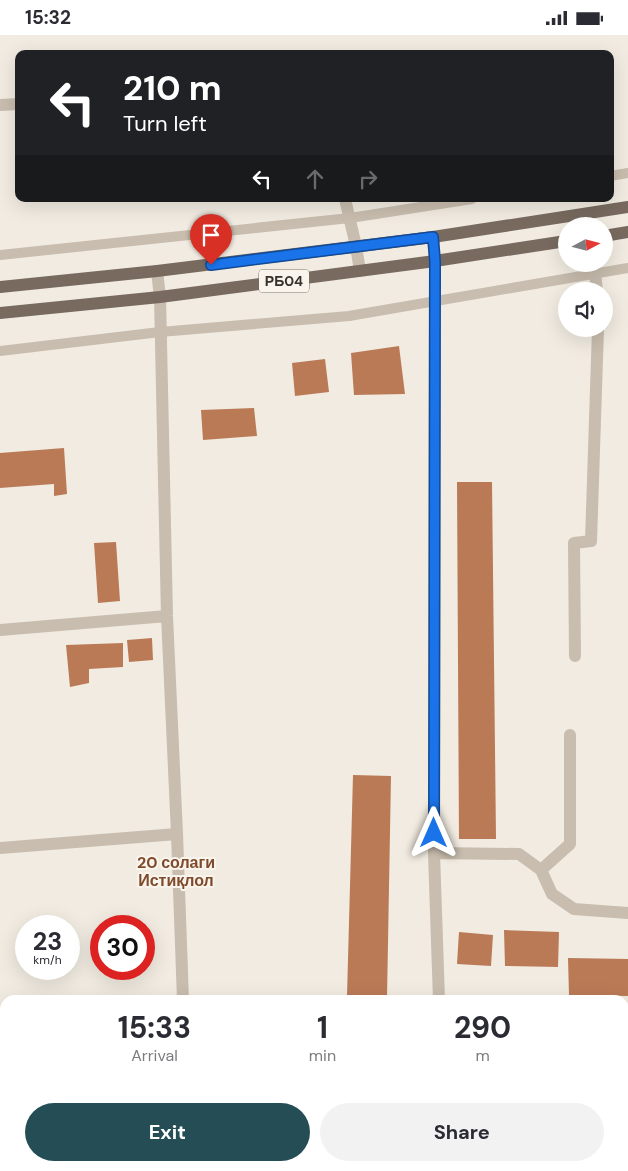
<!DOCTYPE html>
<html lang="en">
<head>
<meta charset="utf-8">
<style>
  :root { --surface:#fff; --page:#f2f2f3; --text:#2b2b33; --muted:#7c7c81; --accent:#254d56 }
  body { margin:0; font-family:"DM Sans",sans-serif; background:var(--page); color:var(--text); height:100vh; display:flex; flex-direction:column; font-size:19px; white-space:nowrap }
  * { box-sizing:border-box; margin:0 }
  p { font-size:16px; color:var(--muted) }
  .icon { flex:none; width:28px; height:28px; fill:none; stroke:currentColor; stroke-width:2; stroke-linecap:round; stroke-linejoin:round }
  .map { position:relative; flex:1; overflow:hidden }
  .sheet { position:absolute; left:0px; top:960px; width:629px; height:176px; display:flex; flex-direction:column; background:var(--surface); border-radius:15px 15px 0 0; box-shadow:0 5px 20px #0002 }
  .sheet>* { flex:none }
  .hud { position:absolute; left:15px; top:15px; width:599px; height:152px; border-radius:10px; box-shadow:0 5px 20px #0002; background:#202124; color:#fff; overflow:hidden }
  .needle { width:32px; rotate:83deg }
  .fabs { position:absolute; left:558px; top:182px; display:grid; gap:10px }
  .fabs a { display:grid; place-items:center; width:55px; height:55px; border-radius:50%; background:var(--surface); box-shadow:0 5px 20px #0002; font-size:25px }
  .speed { position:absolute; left:15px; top:880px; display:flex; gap:10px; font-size:25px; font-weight:700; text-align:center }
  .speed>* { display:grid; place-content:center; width:65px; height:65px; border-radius:50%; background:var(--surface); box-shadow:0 5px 20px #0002; line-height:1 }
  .speed small { font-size:12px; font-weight:400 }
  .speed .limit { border:8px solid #d22; background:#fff; color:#111 }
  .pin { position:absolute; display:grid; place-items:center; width:42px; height:42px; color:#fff; margin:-51px -21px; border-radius:50% 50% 50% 0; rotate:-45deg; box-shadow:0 0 5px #0007 }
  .pin .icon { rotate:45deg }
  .me { position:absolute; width:55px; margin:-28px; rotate:0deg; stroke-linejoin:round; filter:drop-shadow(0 0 4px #0008) }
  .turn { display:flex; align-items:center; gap:18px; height:105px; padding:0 25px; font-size:22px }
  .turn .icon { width:65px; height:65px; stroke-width:2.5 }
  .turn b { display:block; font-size:35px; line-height:42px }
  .lanes { display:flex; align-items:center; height:48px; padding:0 25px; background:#0003; justify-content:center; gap:25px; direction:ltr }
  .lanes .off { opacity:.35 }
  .eta { display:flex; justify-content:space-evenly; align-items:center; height:85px; text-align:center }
  .eta b { font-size:30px; font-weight:700; line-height:35px }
  .primary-button { display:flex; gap:10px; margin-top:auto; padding:10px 25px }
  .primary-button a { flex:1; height:58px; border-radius:30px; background:var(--accent); color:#fff; font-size:20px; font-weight:700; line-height:58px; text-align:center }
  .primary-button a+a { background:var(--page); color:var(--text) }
  .status { display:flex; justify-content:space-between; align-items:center; height:35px; padding:0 25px; background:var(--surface); direction:ltr }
  .status svg { height:14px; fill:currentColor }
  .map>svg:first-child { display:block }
  .building { fill:#ba7a56 }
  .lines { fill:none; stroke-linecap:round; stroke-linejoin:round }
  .service { stroke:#c8bdae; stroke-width:10 }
  .minor { stroke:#c8bdae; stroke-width:12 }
  .primary { stroke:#786a5e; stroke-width:12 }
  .route-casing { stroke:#114b97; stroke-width:12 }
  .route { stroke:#1a73e8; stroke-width:9 }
  .labels { text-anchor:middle; stroke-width:4; stroke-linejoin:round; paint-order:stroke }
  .shield { fill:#f9f5ed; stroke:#726c65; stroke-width:1 }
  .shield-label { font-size:14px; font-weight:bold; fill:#38312b }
  .neighbourhood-label { font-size:16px; font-weight:bold; fill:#7f4a2c; stroke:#f9f5ed }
</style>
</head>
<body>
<div class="status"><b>15:32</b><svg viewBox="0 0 49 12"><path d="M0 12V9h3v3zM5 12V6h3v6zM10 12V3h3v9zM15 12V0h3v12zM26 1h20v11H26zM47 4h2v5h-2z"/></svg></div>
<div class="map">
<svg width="628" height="1136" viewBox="0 0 628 1136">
  <rect width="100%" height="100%" fill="#f1ebe1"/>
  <!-- building -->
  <path class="building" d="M399,311l6,48 -51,1 -3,-42z
    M325,324l4,33 -34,4 -3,-33z
    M254,373l3,28 -54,4 -2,-30z
    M64,413l3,46 -13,2v-12l-54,4v-35z
    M457,447h35l4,357h-37z
    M116,507l4,59 -22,2 -4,-60z
    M152,603l1,22 -24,2 -2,-22z
    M123,608v24l-34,2v14l-19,4 -4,-42z
    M353,740l38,1 -4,222 -40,-2z
    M504,895l55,2 -1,35 -53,-1z
    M459,897l34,3 -2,31 -34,-2z
    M568,923l60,1v37l-59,-1z"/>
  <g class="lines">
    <!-- service -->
    <path class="service" d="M610,141l18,-3
      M0,220l350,-37 122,-19
      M0,316l160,-19 189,-16 279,-48"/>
    <!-- minor -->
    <path class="minor" d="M0,70l19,-1
      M345,164l11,47 4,25
      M586,179l2,12
      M433,202l2,24 -1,592 5,147
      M594,229l3,27
      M157,236l3,26 7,319 10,218 6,166
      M0,595l167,-14
      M575,621l-1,-113 17,-2 7,-212
      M0,813l177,-14
      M434,818l85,1 22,16 11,24 22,15 54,4
      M541,835l29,-26v-109
      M624,1017h4
      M0,1053h5
      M189,1131v5
      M442,1131v5"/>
    <!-- primary -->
    <path class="primary" d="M604,201l24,-4
      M0,252l157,-16 276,-34 195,-30
      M0,278l160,-16 275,-36 131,-20"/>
  </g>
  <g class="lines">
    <defs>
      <path id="route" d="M211,230l222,-28 2,24 -1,572"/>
    </defs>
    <!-- route casing -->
    <use href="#route" class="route-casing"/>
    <!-- route -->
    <use href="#route" class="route"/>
  </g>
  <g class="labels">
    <!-- shield labels -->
    <rect class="shield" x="259" y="234.5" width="50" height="23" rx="4"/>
    <g class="shield-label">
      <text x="284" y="251">РБ04</text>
    </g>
    <!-- neighbourhood labels -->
    <g class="neighbourhood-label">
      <text x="176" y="833">20 солаги<tspan x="176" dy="18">Истиқлол</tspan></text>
    </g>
  </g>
</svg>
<div class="fabs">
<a><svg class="needle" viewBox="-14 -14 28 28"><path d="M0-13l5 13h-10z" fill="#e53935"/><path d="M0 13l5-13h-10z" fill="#7c7c81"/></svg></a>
<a><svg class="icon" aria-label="sound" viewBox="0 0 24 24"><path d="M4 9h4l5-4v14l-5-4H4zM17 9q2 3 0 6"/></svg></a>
</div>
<div class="speed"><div>23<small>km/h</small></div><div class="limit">30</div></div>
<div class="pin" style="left:211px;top:230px;background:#d93025"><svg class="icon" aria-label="arrive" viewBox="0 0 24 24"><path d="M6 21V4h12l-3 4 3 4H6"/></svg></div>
<svg class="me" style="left:434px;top:798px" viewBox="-20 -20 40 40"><path d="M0-17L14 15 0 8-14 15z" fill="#1a73e8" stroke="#fff" stroke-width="4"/></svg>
<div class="hud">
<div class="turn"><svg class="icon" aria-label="left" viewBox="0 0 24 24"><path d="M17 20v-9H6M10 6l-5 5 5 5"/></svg><div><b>210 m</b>Turn left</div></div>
<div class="lanes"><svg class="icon" aria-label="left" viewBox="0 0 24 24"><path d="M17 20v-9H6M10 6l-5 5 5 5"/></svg><svg class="icon off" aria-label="ahead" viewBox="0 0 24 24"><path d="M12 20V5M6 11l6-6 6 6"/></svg><svg class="icon off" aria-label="right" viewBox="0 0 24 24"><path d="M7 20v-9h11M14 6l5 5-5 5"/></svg></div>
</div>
<section class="sheet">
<div class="eta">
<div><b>15:33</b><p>Arrival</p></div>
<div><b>1</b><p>min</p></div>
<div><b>290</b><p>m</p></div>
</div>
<div class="primary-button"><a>Exit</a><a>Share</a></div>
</section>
</div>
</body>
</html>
